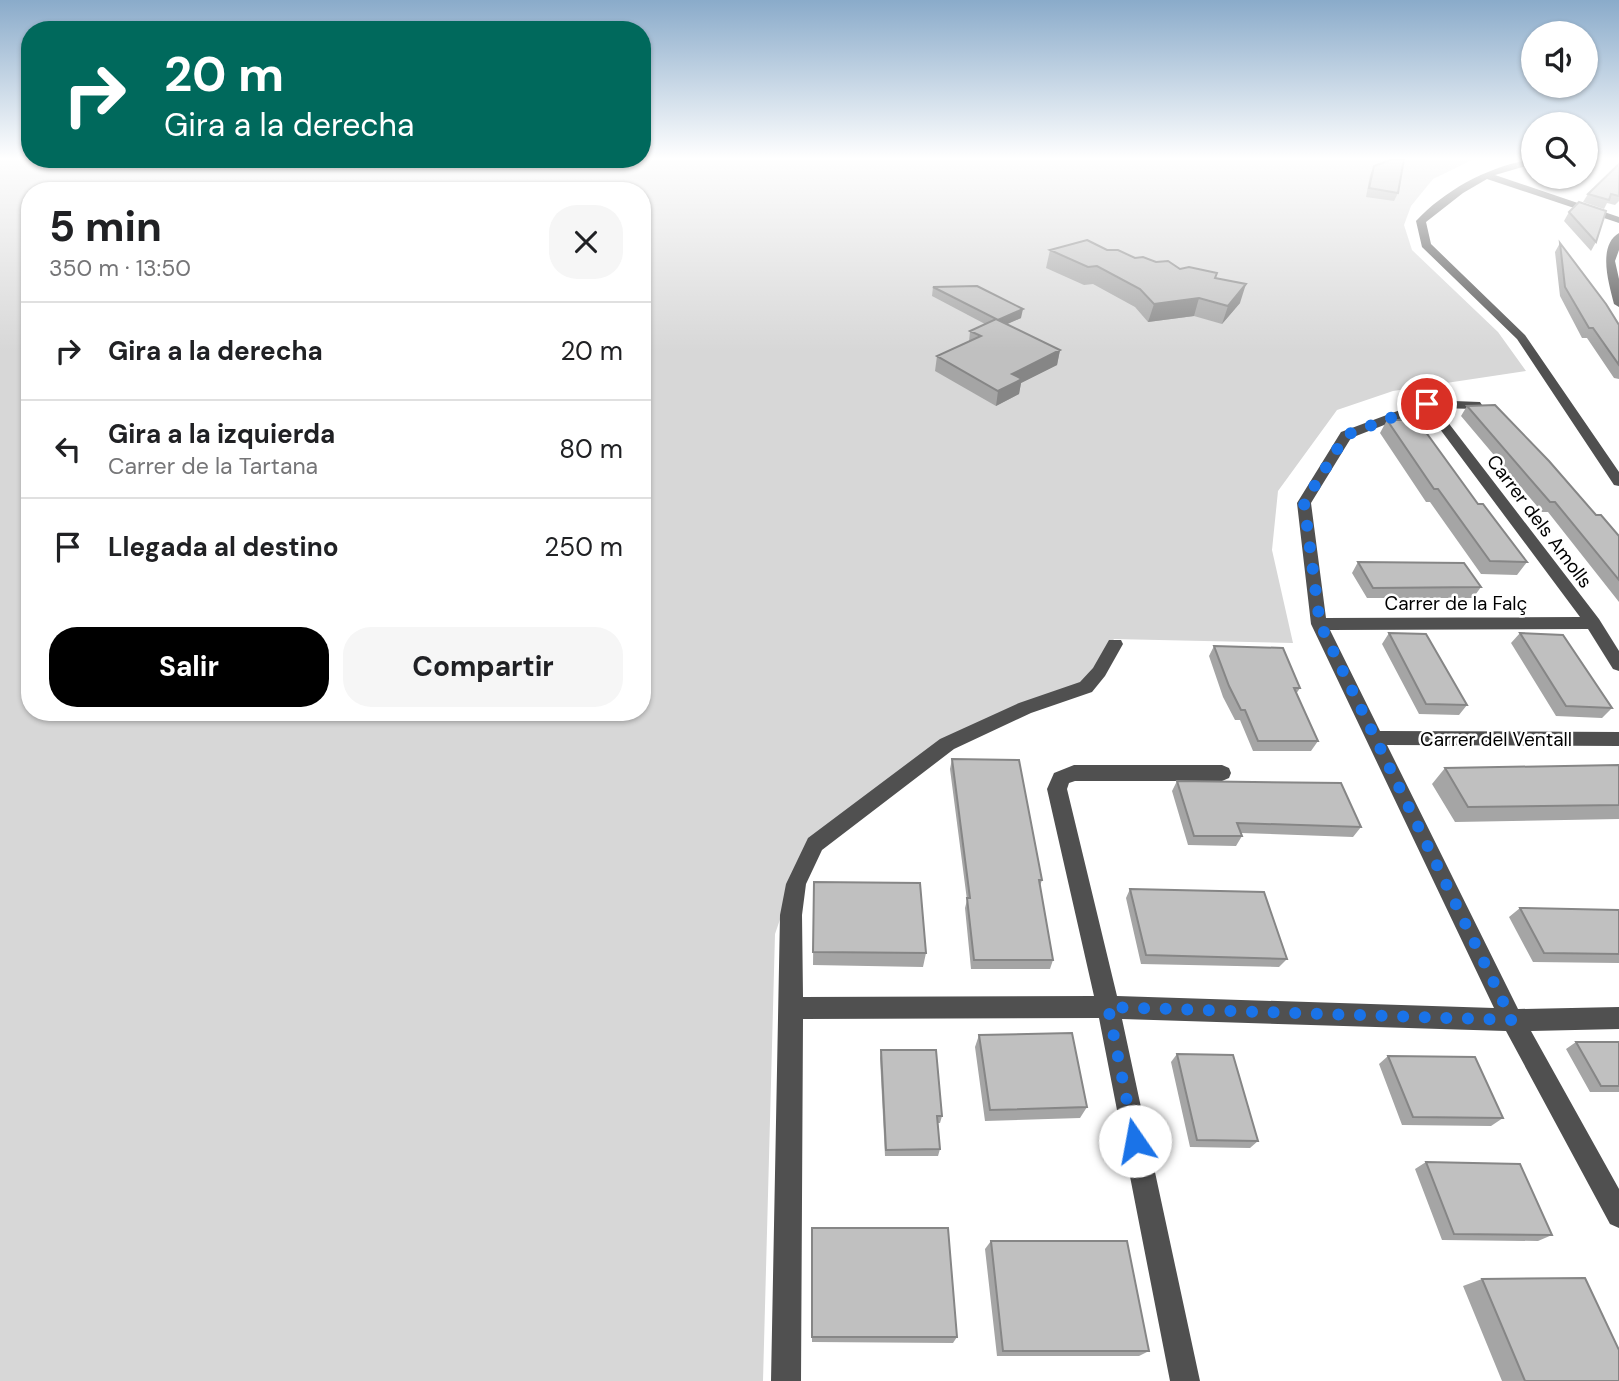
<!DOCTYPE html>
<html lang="es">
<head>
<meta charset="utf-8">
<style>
  :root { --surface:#fff; --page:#f6f6f6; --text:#202124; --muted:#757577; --line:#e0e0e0; --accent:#000 }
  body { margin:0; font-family:"DM Sans",sans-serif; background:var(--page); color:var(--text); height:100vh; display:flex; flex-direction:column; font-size:26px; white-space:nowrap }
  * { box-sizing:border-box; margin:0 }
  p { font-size:23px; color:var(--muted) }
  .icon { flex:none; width:38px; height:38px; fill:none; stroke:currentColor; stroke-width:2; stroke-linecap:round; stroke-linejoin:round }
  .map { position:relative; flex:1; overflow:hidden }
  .details { position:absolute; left:21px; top:182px; width:630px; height:539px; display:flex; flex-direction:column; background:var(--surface); border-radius:28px; box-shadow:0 2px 5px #0004 }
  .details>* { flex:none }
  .top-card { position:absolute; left:21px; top:21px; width:630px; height:147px; border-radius:28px; box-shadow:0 2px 5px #0004; background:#00695c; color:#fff; overflow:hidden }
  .controls { position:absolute; left:1521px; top:21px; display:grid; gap:14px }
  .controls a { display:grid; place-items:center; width:77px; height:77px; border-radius:50%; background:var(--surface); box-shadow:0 2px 5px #0004; font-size:35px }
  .pin { position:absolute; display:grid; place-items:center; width:60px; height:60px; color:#fff; margin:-30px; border:4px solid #fff; border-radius:50%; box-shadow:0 2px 7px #0007 }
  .me { position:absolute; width:77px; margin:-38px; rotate:348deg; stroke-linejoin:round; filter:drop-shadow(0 0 5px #0008) }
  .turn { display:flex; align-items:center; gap:24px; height:147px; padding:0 28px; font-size:32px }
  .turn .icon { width:91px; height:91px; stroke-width:2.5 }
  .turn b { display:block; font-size:49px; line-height:60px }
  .round { display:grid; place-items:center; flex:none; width:74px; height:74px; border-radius:28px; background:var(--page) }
  .head { display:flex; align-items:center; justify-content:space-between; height:119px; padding:0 28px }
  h1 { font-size:42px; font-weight:700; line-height:52px }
  .cta { display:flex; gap:14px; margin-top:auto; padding:14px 28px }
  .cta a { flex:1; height:80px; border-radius:28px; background:var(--accent); color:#fff; font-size:28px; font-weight:700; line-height:80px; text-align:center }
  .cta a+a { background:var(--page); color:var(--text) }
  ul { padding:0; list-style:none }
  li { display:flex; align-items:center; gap:21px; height:98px; padding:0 28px; border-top:2px solid var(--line) }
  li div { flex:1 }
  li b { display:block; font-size:26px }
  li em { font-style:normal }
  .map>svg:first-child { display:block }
  .green { fill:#d7d7d7; fill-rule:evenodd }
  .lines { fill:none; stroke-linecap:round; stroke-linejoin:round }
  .minor { fill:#505050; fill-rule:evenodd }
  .wall { fill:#a5a5a5 }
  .shaded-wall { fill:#868686 }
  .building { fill:#c0c0c0; stroke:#868686; stroke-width:2 }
  .route { stroke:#1a73e8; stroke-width:12; stroke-dasharray:0 21.6 }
  .labels { text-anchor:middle; stroke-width:5; stroke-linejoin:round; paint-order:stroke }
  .street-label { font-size:19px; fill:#000; stroke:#fff }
</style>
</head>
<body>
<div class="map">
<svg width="1619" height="1381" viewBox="0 0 1619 1381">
  <rect width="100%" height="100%" fill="#fff"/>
  <!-- green -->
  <path class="green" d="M0,159h1474l-41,20 -22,27 -7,19 8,25 86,82 28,39 -133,20 -56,19 -59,81 -6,59 21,93 -179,-4 -37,53 -131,50 -148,125 -23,67 -12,447h-763zM30,191h612v521h-612z"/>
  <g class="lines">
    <!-- minor -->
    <path class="minor" d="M1533,159v5l-38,11 124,42v6l-132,-44 -24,14 -37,29 5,22 94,91 94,137v14l-5,-1 -97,-146 -95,-92 -6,-26c30,-32 74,-55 117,-62z
      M1619,233v17l-4,11 4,18v28l-5,-3c-5,-20 -17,-58 5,-71z
      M1427,400l53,2 2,3 -6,4 -39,-1 162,211 20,32v20l-6,-2 -25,-40 -258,1 50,101 239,1v14l-232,-1 131,264 101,-2v22l-88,2 88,158v39l-9,-4 -104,-193 -384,-12 78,362h-30l-71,-363 -296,1 -2,362h-30l9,-466 6,-31 22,-46 132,-99 79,-36 61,-21 13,-14 16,-28h12l2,4 -18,32 -13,16 -61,21 -77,36 -132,101 -16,34 -4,31 1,82 291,-1 -47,-207 7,-16 20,-8h148l7,3 2,5 -2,5 -7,3h-147l-6,2 -2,6 50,207 377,12 -183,-384 -14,-121 44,-71zM1425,409l155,208 -254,1 -15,-115 40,-65z"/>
  </g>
  <!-- wall -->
  <path class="wall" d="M1619,164v37l-4,4 -8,-2 -3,6 -21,-7 5,-8z
    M1374,166l24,27 -4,8 -28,-4 4,-22z
    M1569,212l27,30 -5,9 -27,-30z
    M1560,243l59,82v54l-5,-1 -27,-40h-5l-22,-42 -5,-44z
    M1050,250h57l28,8 21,4 24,7 35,9 25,25 -18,21 -28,-8 -46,6 -13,-15 -42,-23 -9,1 -38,-17z
    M933,287l88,31 -14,6 53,26 -3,15 -36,18 -2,11 -23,12 -61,-35 2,-15 32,-14 1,-11 15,-7 -53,-28z
    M1467,406l129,109 23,21v66l-71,-90h-6l-81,-96z
    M1387,420l91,84 49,58 -10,13 -36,-1 -51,-72h-4l-46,-69z
    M1358,562l123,25 -8,11h-106l-15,-25z
    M1389,633l78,72 -8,10 -40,-1 -37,-70z
    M1520,633l92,75 -10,10 -46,-2 -45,-73z
    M1214,646l86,42 -4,6 22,47 -7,10h-58l-13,-31h-5l-12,-23 -14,-41z
    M952,759l90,121 -2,6 13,74 -3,9h-79l-6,-61 2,-8 -17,-131z
    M1619,765v54l-164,3 -23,-38 13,-16z
    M1177,781l184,46 -8,10 -112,-4 1,3 -6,10 -48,-1 -16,-54z
    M814,882l112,71 -3,14 -110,-2z
    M1130,889l157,70 -8,8 -138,-3 -15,-66z
    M1520,908l99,2v53l-86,-1 -24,-45z
    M979,1035l108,72 -7,11 -95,3 -10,-74z
    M1576,1042h43v50h-29l-24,-43z
    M881,1050l61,66 -2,7h-2l2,26 -2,7h-53l-5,-98z
    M1177,1054l81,87 -8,7 -60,-1 -19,-85z
    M1388,1056l115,62 -12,8 -89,-1 -23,-61z
    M1426,1162l126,73 -14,6 -96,-1 -27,-71z
    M812,1228l145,109 -4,6 -141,-1z
    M991,1241l158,110 -10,5h-142l-12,-107z
    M1482,1279l137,102h-117l-39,-95z"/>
  <!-- shaded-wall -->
  <path class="shaded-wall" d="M1246,284l-6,19 -18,21 6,-18z
    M1199,298l-5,18 -46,6 6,-18z
    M1023,309l-2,9 -25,11 2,-9z
    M1060,350l-3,15 -36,18 -2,11 -23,12 2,-15 14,-17z"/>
  <!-- building -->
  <path class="building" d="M1393,159h11l-6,34 -29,-5 5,-22z
    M1619,164v32l-8,-2 -2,6 -21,-6z
    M1579,202l27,9 -10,31 -27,-30z
    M1087,240l20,10h11l17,8 8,-1 13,5 12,-1 12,8 9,-2 28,6 -2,5 31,6 -18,22 -29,-8 -45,6 -14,-15 -43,-23 -9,1 -38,-17z
    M1560,243l46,61 13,21v40l-26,-37h-4l-24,-41z
    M977,286l46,23 -25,11 -65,-33z
    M996,319l64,31 -48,24 10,5 -24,12 -61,-35 44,-20 -11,-5z
    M1495,405l54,56 47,54h5l18,21v44l-64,-78h-5l-83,-96z
    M1387,420h30l61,84h5l44,58 -37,-1 -52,-72h-4z
    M1358,562l106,1 17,24 -108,1z
    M1389,633l37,1 41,71 -41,-1z
    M1520,633l43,2 49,73 -46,-2z
    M1214,646l69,2 17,40h-6l24,53h-60l-13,-31h-4l-12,-24z
    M952,759l67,1 23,120h-3l14,80h-79l-7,-62h3z
    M1619,765v40l-151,2 -23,-39z
    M1177,781l164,2 20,44 -124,-4 5,13h-48z
    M814,882l106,1 6,70 -113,-1z
    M1130,889l134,3 23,67 -141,-4z
    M1520,908l99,2v44l-75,-1z
    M1072,1033l15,74 -97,3 -11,-75z
    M1576,1042h43v44h-18z
    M881,1050h55l6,66h-5l3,33 -54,1z
    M1177,1054l56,1 25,86 -61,-1z
    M1388,1056l87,1 28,61 -90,-1z
    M1426,1162l94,2 32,71 -98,-1z
    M812,1228h136l9,109h-145z
    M991,1241h136l22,110h-146z
    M1585,1278l34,72v31h-94l-43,-102z"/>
  <!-- sky -->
  <linearGradient id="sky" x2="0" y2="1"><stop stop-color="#8aabca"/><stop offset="0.45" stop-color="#fff"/><stop offset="1" stop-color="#fff" stop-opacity="0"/></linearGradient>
  <rect width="1619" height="352" fill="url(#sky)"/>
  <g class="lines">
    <!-- route -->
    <path class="route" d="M1135,1141l-27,-134 404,13 -192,-396 -16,-121 42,-68 81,-31"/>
  </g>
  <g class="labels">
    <!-- street labels -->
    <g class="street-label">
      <text transform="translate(1540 521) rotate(53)" y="7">Carrer dels Amolls</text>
      <text x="1456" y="610">Carrer de la Falç</text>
      <text x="1496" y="746">Carrer del Ventall</text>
    </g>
  </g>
</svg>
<div class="controls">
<a><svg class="icon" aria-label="sound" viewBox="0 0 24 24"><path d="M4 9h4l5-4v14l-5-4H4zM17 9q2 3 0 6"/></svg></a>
<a><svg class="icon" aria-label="search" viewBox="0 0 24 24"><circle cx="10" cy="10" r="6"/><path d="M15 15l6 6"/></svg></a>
</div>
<div class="pin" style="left:1427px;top:404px;background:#d93025"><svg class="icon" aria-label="arrive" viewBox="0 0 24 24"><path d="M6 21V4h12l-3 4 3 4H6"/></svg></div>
<svg class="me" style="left:1135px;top:1141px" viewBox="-20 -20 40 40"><circle r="19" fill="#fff"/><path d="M0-13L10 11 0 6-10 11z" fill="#1a73e8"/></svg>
<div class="top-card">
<div class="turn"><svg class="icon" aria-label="right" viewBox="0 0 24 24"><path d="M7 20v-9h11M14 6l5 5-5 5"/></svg><div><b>20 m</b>Gira a la derecha</div></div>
</div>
<section class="details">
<div class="head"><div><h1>5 min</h1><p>350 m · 13:50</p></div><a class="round"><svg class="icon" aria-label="close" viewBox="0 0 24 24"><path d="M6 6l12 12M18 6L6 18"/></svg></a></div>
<ul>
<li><svg class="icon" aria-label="right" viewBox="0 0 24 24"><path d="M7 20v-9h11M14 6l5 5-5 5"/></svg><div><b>Gira a la derecha</b></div><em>20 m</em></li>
<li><svg class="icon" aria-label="left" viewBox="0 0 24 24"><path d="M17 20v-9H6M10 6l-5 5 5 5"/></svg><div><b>Gira a la izquierda</b><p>Carrer de la Tartana</p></div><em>80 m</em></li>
<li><svg class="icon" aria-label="arrive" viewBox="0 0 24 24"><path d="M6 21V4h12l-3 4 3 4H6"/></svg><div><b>Llegada al destino</b></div><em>250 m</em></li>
</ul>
<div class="cta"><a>Salir</a><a>Compartir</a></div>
</section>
</div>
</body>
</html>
